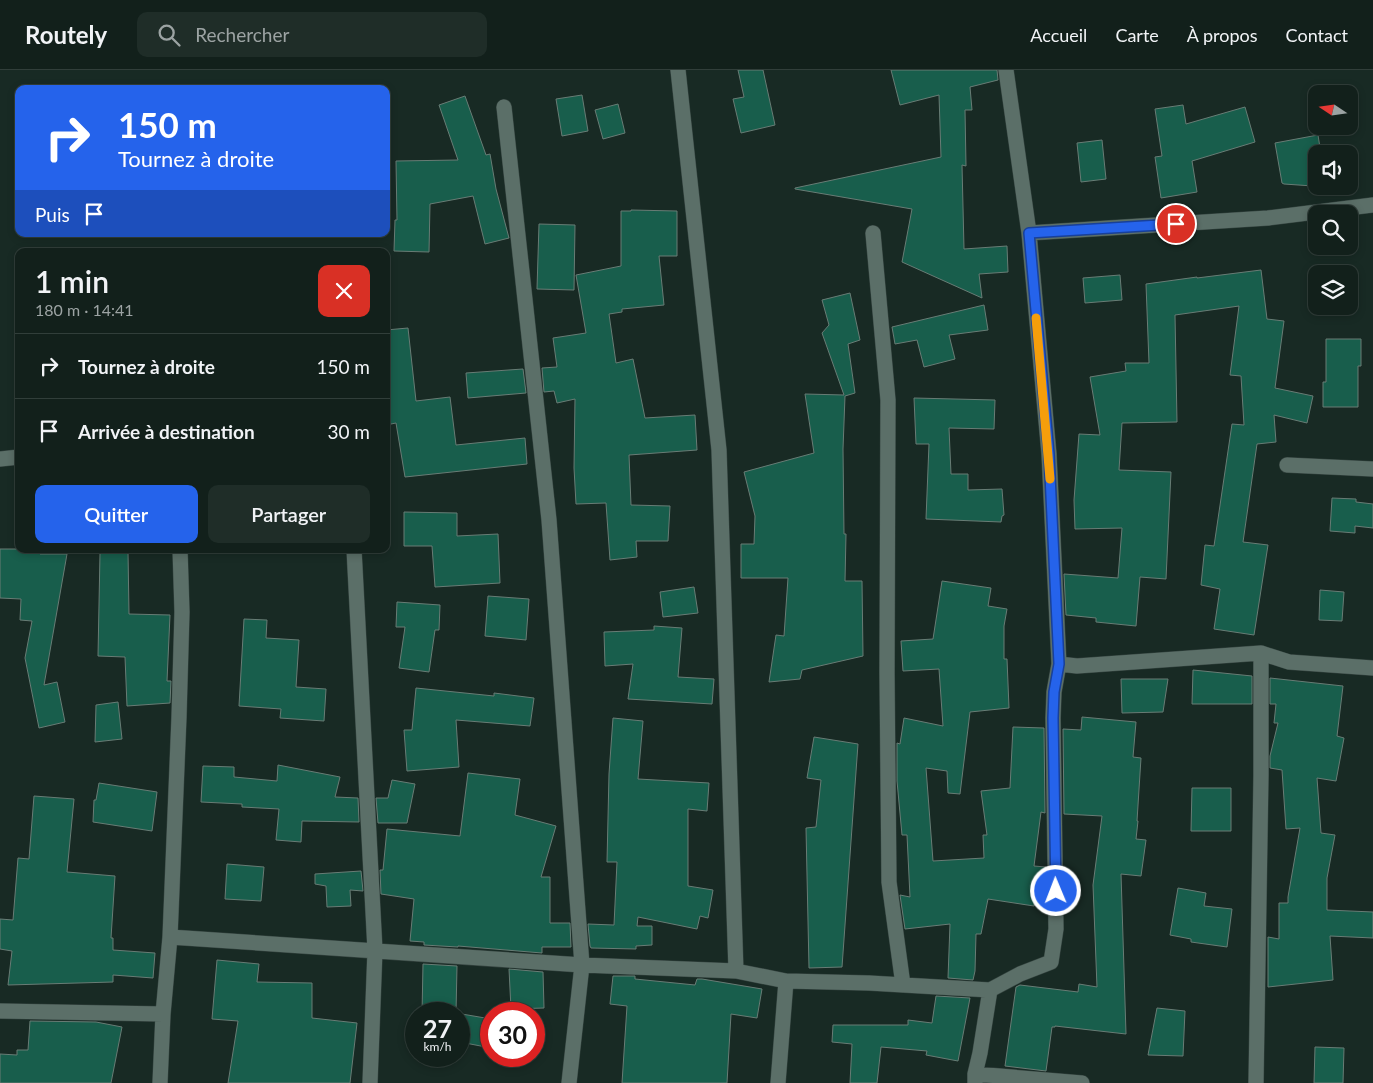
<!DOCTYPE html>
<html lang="fr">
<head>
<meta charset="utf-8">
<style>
  :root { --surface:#12201b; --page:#1f2d28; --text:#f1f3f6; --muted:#9ca3a3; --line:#313e3a; --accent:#2563eb }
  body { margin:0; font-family:Lato,sans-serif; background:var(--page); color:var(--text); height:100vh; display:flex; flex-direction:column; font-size:19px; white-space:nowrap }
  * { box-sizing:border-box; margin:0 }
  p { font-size:16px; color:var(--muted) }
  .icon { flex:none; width:28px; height:28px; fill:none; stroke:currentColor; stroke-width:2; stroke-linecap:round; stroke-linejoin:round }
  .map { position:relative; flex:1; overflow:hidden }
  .details { position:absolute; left:15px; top:178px; width:375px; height:305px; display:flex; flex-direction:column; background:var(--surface); border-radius:10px; box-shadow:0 2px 8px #0003,0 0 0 1px var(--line) }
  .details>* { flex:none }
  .banner { position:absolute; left:15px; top:15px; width:375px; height:152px; border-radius:10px; box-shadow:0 2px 8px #0003,0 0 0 1px var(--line); background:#2563eb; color:#fff; overflow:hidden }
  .needle { width:32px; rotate:283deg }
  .tools { position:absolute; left:1308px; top:15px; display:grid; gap:10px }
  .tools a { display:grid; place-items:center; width:50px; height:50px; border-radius:10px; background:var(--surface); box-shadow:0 2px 8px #0003,0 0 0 1px var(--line); font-size:25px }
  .speed { position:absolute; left:405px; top:932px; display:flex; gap:10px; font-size:25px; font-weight:700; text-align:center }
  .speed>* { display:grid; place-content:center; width:65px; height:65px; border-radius:50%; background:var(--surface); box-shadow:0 2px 8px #0003,0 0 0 1px var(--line); line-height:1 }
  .speed small { font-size:12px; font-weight:400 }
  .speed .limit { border:8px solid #d22; background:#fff; color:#111 }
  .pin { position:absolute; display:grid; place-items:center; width:42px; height:42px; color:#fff; margin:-21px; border:2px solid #fff; border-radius:50%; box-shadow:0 1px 5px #0007 }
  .me { position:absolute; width:55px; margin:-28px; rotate:359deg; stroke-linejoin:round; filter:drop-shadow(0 0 4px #0008) }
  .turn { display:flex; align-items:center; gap:18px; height:105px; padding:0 20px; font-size:22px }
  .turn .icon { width:65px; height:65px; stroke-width:2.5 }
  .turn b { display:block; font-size:35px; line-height:42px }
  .then { display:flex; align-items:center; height:48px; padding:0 20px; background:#0003; gap:10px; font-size:19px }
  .round { display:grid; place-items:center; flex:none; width:52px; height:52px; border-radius:10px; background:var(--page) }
  .head { display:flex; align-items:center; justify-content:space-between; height:85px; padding:0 20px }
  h1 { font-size:30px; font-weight:600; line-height:38px }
  .button { display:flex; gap:10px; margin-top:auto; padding:10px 20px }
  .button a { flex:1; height:58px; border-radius:10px; background:var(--accent); color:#fff; font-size:20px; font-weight:600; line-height:58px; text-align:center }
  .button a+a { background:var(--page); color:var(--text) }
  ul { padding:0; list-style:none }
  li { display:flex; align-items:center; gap:15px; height:65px; padding:0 20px; border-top:1px solid var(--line) }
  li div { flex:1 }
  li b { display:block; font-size:19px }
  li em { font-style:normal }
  header { display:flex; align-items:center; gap:30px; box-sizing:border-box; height:70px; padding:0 25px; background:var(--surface); border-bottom:1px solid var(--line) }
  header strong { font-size:24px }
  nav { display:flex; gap:28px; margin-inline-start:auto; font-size:18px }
  .search { width:350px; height:45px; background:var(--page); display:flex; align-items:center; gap:12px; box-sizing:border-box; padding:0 18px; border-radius:10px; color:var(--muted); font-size:19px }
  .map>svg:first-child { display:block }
  .building { fill:#185e4c; stroke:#687c75 }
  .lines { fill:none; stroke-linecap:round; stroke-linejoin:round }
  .street-casing { stroke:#364541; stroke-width:16 }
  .street { stroke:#5b6f68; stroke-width:15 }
  .route-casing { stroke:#184099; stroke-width:12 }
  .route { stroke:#2563eb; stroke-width:9 }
  .slow { stroke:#f59e0b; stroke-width:9 }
</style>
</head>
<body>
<header>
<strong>Routely</strong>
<div class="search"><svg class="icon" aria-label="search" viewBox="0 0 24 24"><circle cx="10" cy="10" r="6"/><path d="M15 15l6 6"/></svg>Rechercher</div>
<nav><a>Accueil</a><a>Carte</a><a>À propos</a><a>Contact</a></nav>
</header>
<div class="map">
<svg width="1373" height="1013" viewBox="0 0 1373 1013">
  <rect width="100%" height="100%" fill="#182a24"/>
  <!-- building -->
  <path class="building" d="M738,0h25l12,55 -34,8 -8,-34 11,-2z
    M891,0h106l1,10 -28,7 2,23h-7l1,56 -4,-1 2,84 43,-3 1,26 -29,2 3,24 -80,-36 10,-53 -117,-20v-1l146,-31 -2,-62 -39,10z
    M582,25l6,36 -26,5 -6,-37z
    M465,26l21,59 4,-1 6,35 13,49 -24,6 -12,-48 -43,8 -1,48 -35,-1 1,-31h2l-1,-59 62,-1 -19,-55z
    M618,34l7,29 -22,6 -8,-29z
    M1183,35l3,19 59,-17 10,35 -63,19 5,31 -36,6 -6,-41 7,-1 -7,-47z
    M1318,65l3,19h-5v32h11v1l-43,-3 -2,-1 -7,-40z
    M1102,70l4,39 -25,3 -4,-39z
    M631,140l46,1v45h-18l5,49 -42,4v3l-13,2 7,49 17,-4 12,59 50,-3 2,35 -68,5 2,50 39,1 -2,35h-32l1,16 -27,3 -4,-57 -30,1 -2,-36 1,-69 -18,4 -3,-12 -10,1 -2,-24 15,-1 -4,-29 33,-5 -10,-58 45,-9v-55h10z
    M539,154l36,1 -1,65 -37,-1z
    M1261,200l6,49 17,2 -9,67 38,8 -6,27 -33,-8 2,27 -19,2 -14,98 25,3 -14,90 -40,-6 6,-40 -19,-4 4,-40 9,1 18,-122 12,1 -3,-49 -11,-1 9,-69 -64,9 2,107 -55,1 -3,47 52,2 -5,107 -26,-2 -4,49 -40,-4v-4l-30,-3 -2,-41 54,4 4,-50 -47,1 -1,-29 5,-66 21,1 -10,-58 36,-6 -1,-8h24l-3,-79 51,-7v1z
    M1120,205l2,25 -37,3 -2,-25z
    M850,223l10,47 -12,4 7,49 -10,3 -2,53 1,85h2l-1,47h17l1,75 -61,14 -2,9 -31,3 7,-47 8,1 4,-58h-47v-34h13l1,-28 -11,-44 70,-19 -9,-59 39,1 -22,-62 7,-8 -7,-25z
    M984,235l4,25 -39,5 6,24 -31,8 -7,-27 -22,4 -3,-17z
    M408,258l8,73 34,-4 6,48 69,-7 2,26 -122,13 -9,-54 -10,2v-95z
    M1326,269h35v27h-3v41h-35v-25h3z
    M523,299l3,24 -58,5 -2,-25z
    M914,328l81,2 -1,29 -45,-1 2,46h17v16l34,-1 2,26 -2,1 -1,6 -75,-3 3,-75h-13z
    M1332,428l24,1v3l17,2v24l-18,-2v7l-25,-2z
    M404,442l53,1v23l41,-2 2,49 -65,4 -3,-41h-28z
    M0,479h40v5h27l-23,131 13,-3 8,40 -26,6 -14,-70 7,-37 -12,-1 1,-21 -21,-1z
    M128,482l1,62 41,1 -3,66h4l-1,22 -43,3 -2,-49 -27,-1 2,-103z
    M942,511l49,7 -3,18 19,3 -3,17v33h3l2,49 -39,4 -10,82 -12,-1 -1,-22 -21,-3 7,93 51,-3 -1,-23h4l-6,-44 29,-3 3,-61 31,1 1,85 -4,-1 -7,54 12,1 -2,29h-9l-1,10 -46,-7 -7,35h-5l-1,37 -2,9 -25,-2 2,-54 -45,5 -5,-34 10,2 -3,-62h-5l-5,-54v-38l3,1 4,-26 39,8 -4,-57 -36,2 -2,-30 32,-2z
    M694,517l4,26 -35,4 -3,-25z
    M1320,520l24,2 -2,29 -23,-1z
    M488,526l41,3 -3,41 -41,-4z
    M397,532l43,3 -1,25h-4l-6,42 -30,-4 6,-41h-9z
    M244,549l23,1 -1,18 33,2 -3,47 30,2 -2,32 -44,-3 1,-9 -42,-3z
    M654,556l28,2 -4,49 36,2 -2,25 -84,-5 5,-35 -28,2 -1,-34 50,-2z
    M1193,600l59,6v28h-60z
    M1270,608l73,8 -6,50 7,2 -8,43 -19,-3 4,55 14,2 -8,43v32l46,2v26l-43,-2 3,44 -65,7v-50l11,2v-36h9v-6l12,-69 -14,1 -4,-59 -12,-2v-12l8,-33h-4l2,-19h-6z
    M1121,609h47l-5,33 -41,1z
    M416,618l78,8v-3l40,5 -4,28 -74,-6 3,47 -52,4 -3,-41h8z
    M118,632l4,37 -27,3 1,-37z
    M1082,647l54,5 -3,35 8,1 -4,63h1l-2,18 10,1 -5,36 -20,-2 5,160 -71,-8v1h-3l-6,44 -41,-5 11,-79 4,-2 58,7 1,-8 18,3 -4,-102 9,-69 -38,-2 -1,-85 18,1z
    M613,648l30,3 -5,58 71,4 -2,28 -19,-2v77l25,4 -5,28 -8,-2 -3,13 -59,-12 -1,9h15v19l-16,1v3l-45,-1 -1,-2 -2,-22 26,1 3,-63h-10l2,-88z
    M814,667l44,7 -16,223 -33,1 -3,-140 10,-1 5,-47 -14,-2z
    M278,695l62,12 -5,20 23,1 1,24 -57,-1 -1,21 -25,-2 3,-31 -37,-2v-3l-41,-2 2,-36 31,1v10l43,4z
    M468,703l52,6 -5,36 41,11 -15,51h9v46h20l1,24h-29v6l-84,-7v1l-34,-2v-3l-14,-1 4,-42 -33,-5 -1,-24h3l4,-41 73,7z
    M392,710l23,4 -8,39h-29l-2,-25h12z
    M99,713l58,9 -5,39 -59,-9 1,-22h2z
    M1192,718h39v43h-40z
    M34,726l40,3 -7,73 48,4 -4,62h2v12l42,3 -2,25 -40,-3v7l-105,3 4,-34 -12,-2v-30l13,1 5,-62 11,1z
    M227,794l37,3 -3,34 -36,-2z
    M361,801l2,20 -13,-1 1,16 -24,1 -1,-21 -11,-2v-10z
    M1178,818l28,5 -2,13 28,3 -5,38 -36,-5v-3l-21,-4z
    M217,890l42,4 -2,18 55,1v35l45,5 -7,60h-122l10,-62 -26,-2z
    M423,894l34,2 -1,47 35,6v29l-31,-6v12h-1v-40h-37z
    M509,899l34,3 1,36 -33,1z
    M613,906h22v3l60,6 2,-6h5l60,10 -5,29 -26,-4 -4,69h-105l5,-77 -17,-2z
    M936,926l34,2 -12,63 -32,-6 1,-4 -46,-4 -4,36h-27l2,-39 -20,-2 1,-17h75v-5l24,3z
    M1157,938l28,3 -2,45 -35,-1z
    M30,951l66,1 26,5 -11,56h-111v-29l17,1v-5h11z
    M1315,977l29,1 -1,35h-29z"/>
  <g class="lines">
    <defs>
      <path id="street" d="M678,0l41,380 17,521
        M504,37l45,413 33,445 -13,118
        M873,163l15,167 -1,273 2,209 14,103
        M1029,163l239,-15 105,-13
        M0,389l19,-2
        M1287,395l86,4
        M354,479l21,401 -5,133
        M1059,594l18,2 184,-13 28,9 84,6
        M170,867l412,28 154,6 50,10 83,2 121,7
        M0,941l163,3
        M975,1004l107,9
        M160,1013l3,-69 7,-77 9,-220 3,-105 -2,-63
        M778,1013l8,-102
        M975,1013v-9l5,-21 10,-63 30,-16 31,-12 5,-33 -3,-211 1,-26 5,-28 -10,-210 -20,-221 -23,-163
        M1256,1013l5,-308v-122"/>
    </defs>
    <!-- street casing -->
    <use href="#street" class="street-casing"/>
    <!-- street -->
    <use href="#street" class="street"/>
  </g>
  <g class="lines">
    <defs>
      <path id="route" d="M1056,821l-3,-173 1,-26 5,-28 -10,-210 -20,-221 147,-9"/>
    </defs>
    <!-- route casing -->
    <use href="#route" class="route-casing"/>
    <!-- route -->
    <use href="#route" class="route"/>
    <!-- slow -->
    <path class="slow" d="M1036,248l14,161"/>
  </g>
</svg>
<div class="tools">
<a><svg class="needle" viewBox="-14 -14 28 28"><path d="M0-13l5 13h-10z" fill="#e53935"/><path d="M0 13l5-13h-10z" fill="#9ca3a3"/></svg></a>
<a><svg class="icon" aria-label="sound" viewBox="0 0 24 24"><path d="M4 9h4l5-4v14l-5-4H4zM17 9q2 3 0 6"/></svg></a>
<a><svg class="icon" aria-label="search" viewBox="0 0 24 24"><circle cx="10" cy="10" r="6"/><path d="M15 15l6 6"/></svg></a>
<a><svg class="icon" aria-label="layers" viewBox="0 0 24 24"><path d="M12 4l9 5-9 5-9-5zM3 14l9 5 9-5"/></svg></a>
</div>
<div class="speed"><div>27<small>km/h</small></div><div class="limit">30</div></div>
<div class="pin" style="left:1176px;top:154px;background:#d93025"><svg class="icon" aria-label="arrive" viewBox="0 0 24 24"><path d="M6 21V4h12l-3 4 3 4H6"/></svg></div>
<svg class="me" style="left:1056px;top:821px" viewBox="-20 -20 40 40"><circle r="17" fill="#2563eb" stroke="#fff" stroke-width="3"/><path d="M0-11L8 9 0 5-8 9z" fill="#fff"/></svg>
<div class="banner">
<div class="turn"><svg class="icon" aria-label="right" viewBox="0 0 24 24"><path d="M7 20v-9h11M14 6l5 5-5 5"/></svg><div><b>150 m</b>Tournez à droite</div></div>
<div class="then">Puis<svg class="icon" aria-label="arrive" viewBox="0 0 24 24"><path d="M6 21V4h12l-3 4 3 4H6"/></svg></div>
</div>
<section class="details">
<div class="head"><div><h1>1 min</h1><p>180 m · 14:41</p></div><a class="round" style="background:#d93025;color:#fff"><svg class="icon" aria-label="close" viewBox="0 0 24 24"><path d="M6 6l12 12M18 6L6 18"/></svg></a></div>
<ul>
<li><svg class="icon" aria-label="right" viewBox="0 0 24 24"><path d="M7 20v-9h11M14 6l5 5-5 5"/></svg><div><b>Tournez à droite</b></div><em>150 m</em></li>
<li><svg class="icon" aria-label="arrive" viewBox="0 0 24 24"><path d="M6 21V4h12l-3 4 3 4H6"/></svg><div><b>Arrivée à destination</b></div><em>30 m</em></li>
</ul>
<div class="button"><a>Quitter</a><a>Partager</a></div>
</section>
</div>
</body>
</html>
